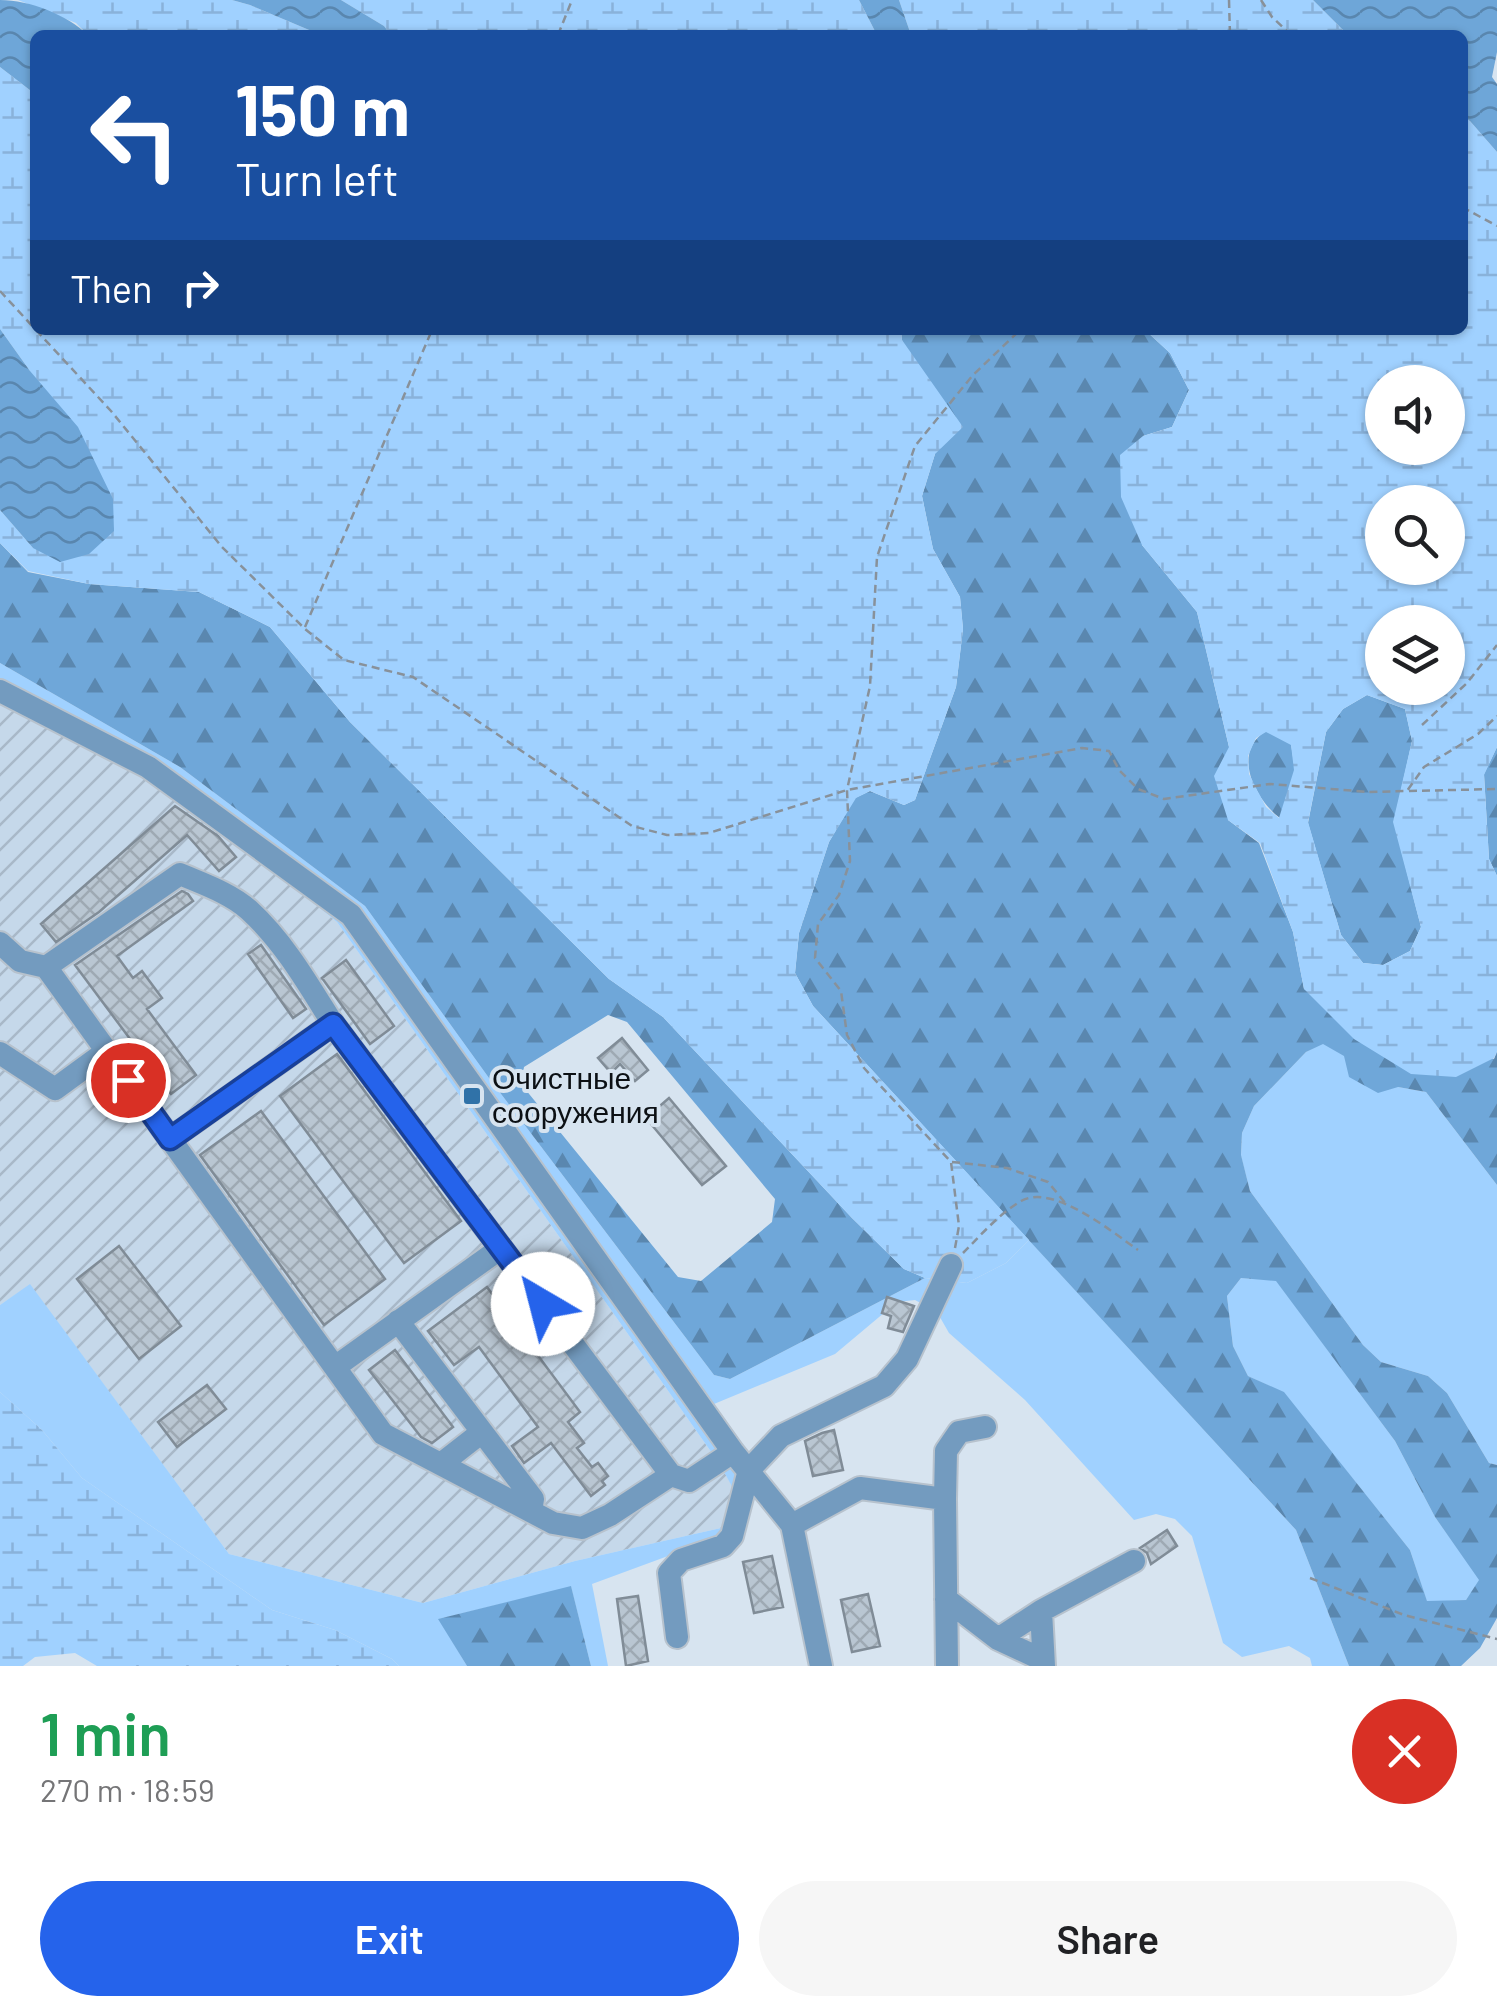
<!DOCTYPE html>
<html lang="en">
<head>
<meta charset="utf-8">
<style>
  :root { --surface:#fff; --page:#f6f6f6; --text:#202124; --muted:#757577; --accent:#2563eb }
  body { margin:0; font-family:Barlow,sans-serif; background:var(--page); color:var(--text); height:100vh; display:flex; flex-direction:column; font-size:38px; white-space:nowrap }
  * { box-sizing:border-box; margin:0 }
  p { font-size:32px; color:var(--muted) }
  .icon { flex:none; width:55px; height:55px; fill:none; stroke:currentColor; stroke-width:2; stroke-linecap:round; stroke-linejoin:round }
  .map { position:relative; height:1666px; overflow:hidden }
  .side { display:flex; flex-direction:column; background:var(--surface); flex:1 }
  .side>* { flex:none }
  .top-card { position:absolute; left:30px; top:30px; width:1438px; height:305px; border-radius:15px; box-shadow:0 2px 8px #0004; background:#1a4fa0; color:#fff; overflow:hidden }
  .fabs { position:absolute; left:1365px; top:365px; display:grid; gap:20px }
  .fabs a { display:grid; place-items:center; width:100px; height:100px; border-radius:50%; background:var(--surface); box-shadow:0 2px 8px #0004; font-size:50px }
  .pin { position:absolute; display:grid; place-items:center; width:85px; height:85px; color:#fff; margin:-42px; border:5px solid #fff; border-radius:50%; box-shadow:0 2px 10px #0007 }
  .me { position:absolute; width:110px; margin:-55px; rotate:323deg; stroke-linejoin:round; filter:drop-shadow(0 0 8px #0008) }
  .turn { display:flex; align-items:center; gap:35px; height:210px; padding:0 40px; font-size:45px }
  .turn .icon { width:130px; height:130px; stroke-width:2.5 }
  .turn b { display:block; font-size:70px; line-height:85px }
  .then { display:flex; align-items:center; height:95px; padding:0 40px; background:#0003; gap:20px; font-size:38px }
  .round { display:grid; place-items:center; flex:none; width:105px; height:105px; border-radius:52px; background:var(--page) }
  .head { display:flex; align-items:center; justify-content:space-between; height:170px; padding:0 40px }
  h1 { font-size:60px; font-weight:600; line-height:75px; color:#1e9e55 }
  .primary-button { display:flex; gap:20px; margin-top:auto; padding:20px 40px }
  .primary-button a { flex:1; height:115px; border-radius:60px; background:var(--accent); color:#fff; font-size:40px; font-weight:600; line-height:115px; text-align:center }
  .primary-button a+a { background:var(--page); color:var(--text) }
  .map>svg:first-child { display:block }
  .industrial { fill:url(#industrial-furrows) }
  .green { fill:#a0d1ff }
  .forest { fill:url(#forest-firs); fill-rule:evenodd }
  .wetland { fill:url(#wetland-marsh); fill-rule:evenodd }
  .water { fill:url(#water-waves) }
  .building { fill:url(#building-cross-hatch); stroke:#808c97; stroke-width:2.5 }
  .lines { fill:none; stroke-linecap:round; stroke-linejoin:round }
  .minor-casing { stroke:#b7c2cd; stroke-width:26 }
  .path { stroke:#88919a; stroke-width:2.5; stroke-dasharray:8 5; stroke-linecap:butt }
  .minor { stroke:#739bbf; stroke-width:22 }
  .route-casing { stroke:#184099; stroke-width:25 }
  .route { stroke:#2563eb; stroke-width:18 }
  .poi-dot { fill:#3072a8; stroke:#d7e4f0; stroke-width:4 }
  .labels { text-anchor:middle; stroke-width:8; stroke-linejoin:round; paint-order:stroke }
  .poi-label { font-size:30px; fill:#0c1014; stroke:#d7e4f0; text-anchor:start }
</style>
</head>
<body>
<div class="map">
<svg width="1497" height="1666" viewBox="0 0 1497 1666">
  <defs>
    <pattern id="industrial-furrows" width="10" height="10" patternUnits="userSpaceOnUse" patternTransform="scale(2.5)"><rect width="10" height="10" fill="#c5d8ea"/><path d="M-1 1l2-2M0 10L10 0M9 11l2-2" fill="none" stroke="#a8b8c8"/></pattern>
    <pattern id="forest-firs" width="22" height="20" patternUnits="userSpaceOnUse" patternTransform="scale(2.5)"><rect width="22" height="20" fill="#6fa7d9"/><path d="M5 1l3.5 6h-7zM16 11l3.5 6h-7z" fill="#5a87af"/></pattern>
    <pattern id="wetland-marsh" width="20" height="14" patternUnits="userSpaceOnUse" patternTransform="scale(2.5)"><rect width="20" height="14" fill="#a0d1ff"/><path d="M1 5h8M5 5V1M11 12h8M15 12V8" fill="none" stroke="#89b2da"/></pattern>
    <pattern id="water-waves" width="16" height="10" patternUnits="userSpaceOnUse" patternTransform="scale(2.5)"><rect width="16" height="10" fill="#6ea6d8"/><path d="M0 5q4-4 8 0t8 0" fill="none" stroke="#5986ae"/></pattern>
    <pattern id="building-cross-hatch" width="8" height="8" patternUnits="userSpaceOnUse" patternTransform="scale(2.5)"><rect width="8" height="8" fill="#b9c6d2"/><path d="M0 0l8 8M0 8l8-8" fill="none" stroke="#9ea9b3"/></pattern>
  </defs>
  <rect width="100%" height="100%" fill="#d7e4f0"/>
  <!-- industrial -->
  <path class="industrial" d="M0,700l184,97 153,125 382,541 15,26 -13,39 -146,33 -152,42 -194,-49 -199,-269 -30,20z"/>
  <!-- green -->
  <path class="green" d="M0,663l180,104 185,139 124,172 225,297 16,4 195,-101 42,5 39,-20 23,-23 267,290 53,136h-37l-2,-8 -21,-12 -47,11 -19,-14 -31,-107 -17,-17 -19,-5 -22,6 -109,-120 -76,-67 -12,-21 -22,-12 -18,2 -62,52 -121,50 34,47 -8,39 -15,45 -133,49 16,82h-17l-20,-79 -132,32 28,47h-68l-7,-7 -57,-29 -63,-20 -190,-132 -40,-48 -42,-38v-87l30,-21 199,270 194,49 152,-42 146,-33 13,-38 -15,-27 -382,-541 -153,-125 -184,-97z
    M1323,1043l75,44 28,5 71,93v280l-8,-2 -42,-70 -19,-17 -47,-14 -18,-17 -113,-154 -9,-35 1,-23 12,-27 52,-54z
    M1241,1278l35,2 119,161 40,76 45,63 -14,20 -39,2 -17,-52 -126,-157 -36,-17 -15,-30 -6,-50z"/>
  <!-- forest -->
  <path class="forest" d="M901,330h244l25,23 19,37 -17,37 -29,9 -1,109 55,67 32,135 -1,73 31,23 34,89 11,57 190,70 3,-8v134l-71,-93 -28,-5 -20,6 -29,-16 -5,-21 -21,-12 -17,8 -52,54 -12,27 -1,22 9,36 113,154 18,17 47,14 19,17 42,70 8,2v153l-17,30 -19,18h-112l-53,-136 -483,-524 -18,-33 4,-40 30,-91 26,-44 15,-7 34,14 11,-5 41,-113 7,-58 -3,-32 -27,-48 -11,-53 13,-42 -33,-114zM1241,1278l35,3 119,160 40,76 44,63 -13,20 -39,1 -17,-51 -126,-158 -36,-16 -15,-30 -6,-50z
    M0,543l28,29 61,12 110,8 71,35 80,95 259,257 54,38 189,201 52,51 21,9 -195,101 -16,-4 -225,-297 -124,-172 -185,-139 -180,-104zM608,1015l19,7 148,177 -3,23 -71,59 -23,-4 -157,-193 3,-17z
    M1367,695l38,14 7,32 -18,81 27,105 -11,24 -27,14 -20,-2 -22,-28 -33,-112 18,-91 17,-23z
    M1266,731l25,13 4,26 -15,48c-25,-19 -49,-65 -14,-87z
    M1497,747v129l-8,-17 -5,-85z
    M571,1586l20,80h-124l-29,-47z"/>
  <!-- wetland -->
  <path class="wetland" d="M18,0h214l18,5 71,30h-233l-12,-12z
    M341,0h518l18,35h-486l-7,-9z
    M899,0h414l35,35h-437z
    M0,67l35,27v236h866l1,10 61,87 -28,27 -13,42 11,53 27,48 3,32 -7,58 -41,113 -11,5 -34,-14 -14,7 -27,44 -30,91 -4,40 18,33 216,234 -23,23 -39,20 -42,-5 -21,-9 -52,-51 -189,-201 -54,-38 -259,-257 -80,-95 -71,-35 -110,-8 -61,-13 -28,-28v-33l33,38 -3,-177 -30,-42z
    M1463,116l7,5 27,31v595l-13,28 5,84 8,17v175l-3,7 -38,19 -45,-3 -57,-35 -50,-50 -11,-57 -33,-89 -32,-23 -14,-44 15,-29 -32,-135 -55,-67 -21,-48 -1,-42 23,-19 29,-9 17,-37 -19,-37 -25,-23h317zM1382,382h66v66h-66zM1382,502h66v66h-66zM1382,622h66v66h-66zM1367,695l38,14 7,32 -19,81 28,105 -11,24 -27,14 -20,-2 -22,-28 -33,-113 18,-90 17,-23zM1266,732l25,13 3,25 -15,48 -13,-11 -17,-33 -1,-18 8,-18z
    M0,1392l42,38 40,48 190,132 63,20 57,29 7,7h-302l-22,-13 -40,4 -12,9h-23z"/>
  <!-- water -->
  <path class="water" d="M0,0c30,0 67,15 88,35h-53v59l-35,-27z
    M232,0h109l43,26 7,9h-70l-71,-30z
    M859,0h40l12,35h-34z
    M1313,0h184v52l-5,25 5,7v68l-27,-31 -7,-5 -1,-81h-114z
    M0,329l30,42 48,56 35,72 1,32 -25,23 -29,8 -27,-14 -33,-38z"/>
  <!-- building -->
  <path class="building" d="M175,806l43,30 18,21 -17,14 -32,-36 -88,77 -43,30 -15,-18z
    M182,891l6,3 5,7 -76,55 16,22 9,-7 20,27 -15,11 49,66 -25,19 -96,-129z
    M261,945l45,64 -13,9 -45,-64z
    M346,960l48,66 -24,18 -48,-66z
    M622,1038l26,32 -13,11 -15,-17 -9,9 -13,-15z
    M337,1054l124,167 -57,42 -124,-167z
    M669,1098l57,68 -24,19 -56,-67z
    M261,1111l124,168 -61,46 -124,-170z
    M119,1246l62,80 -42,33 -62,-80z
    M487,1287l93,125 -12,10 16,21 -7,5 15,19 6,-4 10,13 -6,5 3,4 -14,11 -40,-53 -27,20 -12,-17 26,-19 -59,-80 -25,18 -26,-34z
    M887,1297l27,9 -11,26 -15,-4 3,-12 -9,-3z
    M395,1350l58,77 -21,16 -11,-6 -52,-67z
    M207,1385l19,24 -49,38 -19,-25z
    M834,1430l9,40 -30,6 -8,-35 17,-8z
    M1167,1530l10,16 -26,18 -4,-11 -7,-5z
    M772,1556l11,51 -29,6 -11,-51z
    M868,1594l12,52 -28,6 -11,-52z
    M638,1596l10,65 -22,5 -9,-67z"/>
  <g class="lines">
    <defs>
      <path id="minor" d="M0,691l148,76 203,148 382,537 59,73 29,141
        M0,943l20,18 26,6 337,467 170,89 29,5 28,-13 61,-40
        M46,967l134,-93c23,10 50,19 69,36 35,32 59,74 84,114l338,451 18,6 44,-29
        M0,1053l55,36 52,-38
        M170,1139l163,-115
        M398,1321l135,178 -2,12
        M335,1367l166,-119
        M441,1464l41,-32
        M792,1525l68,-37 85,11
        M946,1599l52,40 45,21
        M1041,1611l3,55
        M677,1637l-8,-64 12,-13 42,-14 9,-10 17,-66 32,-34 103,-50 23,-27 44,-94
        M998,1639l43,-28 93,-50
        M947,1666l-2,-167 1,-48 13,-19 26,-5"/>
    </defs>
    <!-- minor casing -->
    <use href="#minor" class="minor-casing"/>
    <!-- path -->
    <path class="path" d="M1229,0l1,35
      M1261,0l11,17 19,18
      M558,35l14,-35
      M1462,207l35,19
      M0,291l35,38
      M36,330l75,81 111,136 83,82 39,31 69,17 219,149 35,9 42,-2 138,-43 235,-42 27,3 10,19 19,19 26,10 106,-15 99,8 38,-1 17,-24 54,-33 19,-18
      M305,627l127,-297
      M1422,725l45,-42 30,-38
      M1409,791l88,-2
      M952,1162l55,6 41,14 18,22
      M955,1248l4,-22 -8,-64 -87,-94 -17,-33 -6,-44 -26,-33 3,-34 21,-29 11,-34 -3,-71 23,-104 7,-129 38,-111 58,-71 47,-45
      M963,1253c18,-18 36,-39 58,-52 32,-18 91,31 117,49
      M1310,1578l94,37 93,24"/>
    <!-- minor -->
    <use href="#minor" class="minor"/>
  </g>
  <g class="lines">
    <defs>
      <path id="route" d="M128,1080l42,59 163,-115 210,280"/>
    </defs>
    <!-- route casing -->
    <use href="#route" class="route-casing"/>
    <!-- route -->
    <use href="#route" class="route"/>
  </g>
  <!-- markers -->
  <rect class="poi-dot" x="462" y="1086" width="20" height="20" rx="5"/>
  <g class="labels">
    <!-- poi labels -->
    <g class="poi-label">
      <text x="492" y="1089">Очистные<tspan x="492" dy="34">сооружения</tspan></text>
    </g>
  </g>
</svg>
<div class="fabs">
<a><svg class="icon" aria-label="sound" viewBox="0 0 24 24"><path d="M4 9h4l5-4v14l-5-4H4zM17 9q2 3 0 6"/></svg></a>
<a><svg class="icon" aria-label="search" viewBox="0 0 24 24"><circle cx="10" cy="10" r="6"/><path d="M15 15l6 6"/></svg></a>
<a><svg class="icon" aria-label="layers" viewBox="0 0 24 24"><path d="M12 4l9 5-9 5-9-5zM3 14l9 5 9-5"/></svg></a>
</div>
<div class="pin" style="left:128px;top:1080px;background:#d93025"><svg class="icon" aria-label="arrive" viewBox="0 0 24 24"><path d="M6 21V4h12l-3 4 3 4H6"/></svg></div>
<svg class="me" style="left:543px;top:1304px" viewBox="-20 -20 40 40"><circle r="19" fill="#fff"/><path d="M0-13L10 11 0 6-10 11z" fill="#2563eb"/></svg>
<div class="top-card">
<div class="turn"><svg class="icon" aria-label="left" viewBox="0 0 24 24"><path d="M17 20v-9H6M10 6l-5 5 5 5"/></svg><div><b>150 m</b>Turn left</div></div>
<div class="then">Then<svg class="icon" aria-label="right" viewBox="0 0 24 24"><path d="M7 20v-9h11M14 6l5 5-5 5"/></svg></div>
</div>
</div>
<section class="side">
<div class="head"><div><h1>1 min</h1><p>270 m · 18:59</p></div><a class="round" style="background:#d93025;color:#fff"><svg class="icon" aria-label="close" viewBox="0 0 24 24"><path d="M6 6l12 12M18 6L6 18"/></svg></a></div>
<div class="primary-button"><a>Exit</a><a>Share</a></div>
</section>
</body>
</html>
